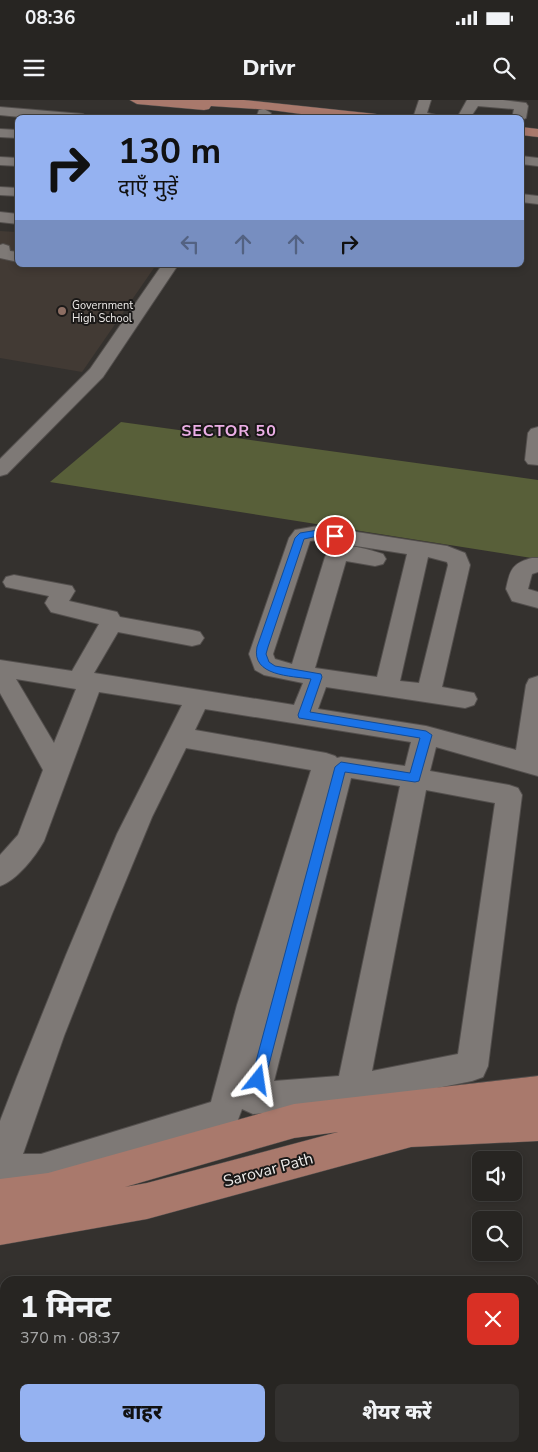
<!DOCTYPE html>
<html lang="hi">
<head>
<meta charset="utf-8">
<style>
  :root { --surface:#272522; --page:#33312f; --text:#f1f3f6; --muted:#a4a5a5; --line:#434240; --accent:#95b2f1 }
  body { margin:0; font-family:"Nunito Sans","Noto Sans Devanagari",sans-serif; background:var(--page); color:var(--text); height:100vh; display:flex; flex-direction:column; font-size:19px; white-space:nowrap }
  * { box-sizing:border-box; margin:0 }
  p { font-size:16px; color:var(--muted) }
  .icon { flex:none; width:28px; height:28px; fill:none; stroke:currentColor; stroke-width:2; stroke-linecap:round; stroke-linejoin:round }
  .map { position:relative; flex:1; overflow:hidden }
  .side { position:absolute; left:0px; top:1176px; width:539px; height:176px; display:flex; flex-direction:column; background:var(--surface); border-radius:15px 15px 0 0; box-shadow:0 2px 8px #0003,0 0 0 1px var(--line) }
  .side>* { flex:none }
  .hud { position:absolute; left:15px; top:15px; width:509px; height:152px; border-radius:8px; box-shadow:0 2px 8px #0003,0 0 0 1px var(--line); background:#95b2f1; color:#111; overflow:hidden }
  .controls { position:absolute; left:472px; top:1051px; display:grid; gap:10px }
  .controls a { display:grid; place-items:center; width:50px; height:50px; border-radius:8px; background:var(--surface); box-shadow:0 2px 8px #0003,0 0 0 1px var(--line); font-size:25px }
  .pin { position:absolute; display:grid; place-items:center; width:42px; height:42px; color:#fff; margin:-21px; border:2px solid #fff; border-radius:50%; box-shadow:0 1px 5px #0007 }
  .me { position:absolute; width:55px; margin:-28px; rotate:15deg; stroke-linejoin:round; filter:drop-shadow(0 0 4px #0008) }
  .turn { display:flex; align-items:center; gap:18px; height:105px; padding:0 20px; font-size:22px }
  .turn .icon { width:65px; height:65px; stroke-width:2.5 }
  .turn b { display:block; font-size:35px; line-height:42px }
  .lanes { display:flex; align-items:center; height:48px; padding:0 20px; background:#0003; justify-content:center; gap:25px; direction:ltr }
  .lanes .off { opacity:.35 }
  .round { display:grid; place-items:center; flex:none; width:52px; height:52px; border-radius:8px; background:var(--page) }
  .summary { display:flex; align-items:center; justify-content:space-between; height:85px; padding:0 20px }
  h1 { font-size:30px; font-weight:800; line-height:38px }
  .primary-button { display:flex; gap:10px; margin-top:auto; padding:10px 20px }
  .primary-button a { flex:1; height:58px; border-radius:8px; background:var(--accent); color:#111; font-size:20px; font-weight:800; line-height:58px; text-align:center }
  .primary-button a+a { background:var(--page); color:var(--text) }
  .status { display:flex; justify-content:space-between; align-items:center; height:35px; padding:0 25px; background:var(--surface); direction:ltr }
  .status svg { height:14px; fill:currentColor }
  header { display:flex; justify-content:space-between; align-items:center; height:65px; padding:0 20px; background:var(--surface); font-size:22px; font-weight:800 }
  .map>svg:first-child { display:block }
  .built { fill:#423a34 }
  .green { fill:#585f39 }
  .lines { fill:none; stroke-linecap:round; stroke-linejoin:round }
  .minor-casing { stroke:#534f4d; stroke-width:2 }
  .major-casing { stroke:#534f4d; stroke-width:1 }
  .minor { fill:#7e7976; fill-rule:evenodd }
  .major { fill:#a9796c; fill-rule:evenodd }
  .route { fill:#1a73e8; stroke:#114b97 }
  .education-dot { fill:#8d6e63; stroke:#1b1918; stroke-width:2 }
  .labels { text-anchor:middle; stroke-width:4; stroke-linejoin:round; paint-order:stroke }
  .far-poi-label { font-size:11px; fill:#eeebe9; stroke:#1b1918; text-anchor:start }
  .far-district-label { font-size:16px; font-weight:bold; letter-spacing:1px; fill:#ecafe6; stroke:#1b1918 }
  .near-street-label { font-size:16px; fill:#eeebe9; stroke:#1b1918 }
</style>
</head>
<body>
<div class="status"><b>08:36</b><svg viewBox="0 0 49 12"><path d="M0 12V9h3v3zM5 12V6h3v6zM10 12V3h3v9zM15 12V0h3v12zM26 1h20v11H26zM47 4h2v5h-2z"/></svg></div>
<header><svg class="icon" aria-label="menu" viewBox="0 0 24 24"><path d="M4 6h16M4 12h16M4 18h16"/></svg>Drivr<svg class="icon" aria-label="search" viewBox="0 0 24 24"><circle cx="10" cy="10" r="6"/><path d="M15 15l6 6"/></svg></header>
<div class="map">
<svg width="538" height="1352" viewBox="0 0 538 1352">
  <rect width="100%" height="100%" fill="#34312e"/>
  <!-- built -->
  <path class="built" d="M0,131l17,1 1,33h138l-74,107 -82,-14z"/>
  <!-- green -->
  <path class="green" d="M121,322l417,58v79l-488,-77z"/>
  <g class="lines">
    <defs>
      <path id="minor" d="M419,0h12l-4,13 9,2 1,3h-24z
        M467,0h36l23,3 2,3 -2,12 -5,3v-3h-9l2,-9 -36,-3 -8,12h-13z
        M0,7l83,7 6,4h-59l-30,-3z
        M264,9l7,4 -2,5h-13l3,-8z
        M0,29l18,1v8l-18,-1z
        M521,56l17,2v8l-17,-2z
        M0,57l18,1v8l-18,-1z
        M0,87l18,1v8l-18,-1z
        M521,94l17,2v8l-17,-2z
        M0,112l18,2v10l-18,-2z
        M3,144l6,2 1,5 8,1v10l-18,-4v-13z
        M162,165h16l-75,112 -96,97 -7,2v-17l90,-90z
        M538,327v38l-10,-1 -3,-4 3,-27 3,-4z
        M318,426l129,20 18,7 5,12 -28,122 32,6 3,6 -3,6 -9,3 -139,-21 -8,22 108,17 90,24 10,-65 3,-6 9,-3v100l-102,-29 -6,24 79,14 9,3 4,7 -34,271 -5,11 -11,4 -120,24 -99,9 -11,-5 -6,16 -12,5 -183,58c-15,0 -30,2 -41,-9v-58l17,-44 49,-122 51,-121 65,-129 -83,-13 -55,149c-9,16 -27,39 -44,45v-31l18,-20 25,-65 -43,-77v-33l72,11 27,-47 -48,-12 -6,-9 4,-7 -43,-9 -3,-5 3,-5 8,-2 58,11 3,5 -6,10 48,11 3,5 72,13 8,2 4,6 -4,6 -8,2 -74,-14 -24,41 200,32 9,-22 -39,-8 -9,-5 -6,-16 40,-116 6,-8zM318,440l89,14 -30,123 -62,-9 31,-107 29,5 8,-2 3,-5 -3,-5c-17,-5 -46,-16 -58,3l-33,107 -17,-5 -2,-5 37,-113zM428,457l19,5 1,3 -29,118 -19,-2zM16,579l60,10 -22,54zM205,609l206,33 -6,24 -64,-9 -4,1 -2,-2 -9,-3 -131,-23zM186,648l125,22 -74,235 -26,97 -170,52h-18l41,-118 48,-122 40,-97zM351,678l49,8 -61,290 -65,5zM426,690l69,13 -37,251 -86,17z
        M532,458h6v14l-6,2 -4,15 10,3v16l-26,-7 -6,-12c4,-19 6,-26 26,-31z"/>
      <path id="major" d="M130,0h114l132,14 7,4h-52l-60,-8 -60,-4 -2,3 -5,1 -67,-6z
        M521,27l17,2v8l-17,-2z
        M538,976v65l-127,6 -264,72 -147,26v-66l48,-6 246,-69zM338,1032l-191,51 -22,4 169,-49z"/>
    </defs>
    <!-- minor casing -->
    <use href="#minor" class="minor-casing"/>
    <!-- major casing -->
    <use href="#major" class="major-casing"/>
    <!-- minor -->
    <use href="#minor" class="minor"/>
    <!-- major -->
    <use href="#major" class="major"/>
  </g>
  <!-- route -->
  <path class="route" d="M318,430l20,3 2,3 -5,2 -17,-2 -14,3 -36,108 -2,7 3,8 6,4 46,8 1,3 -12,35 116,19 6,4 -13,46 -4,1 -70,-10 -80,308 -2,4 -5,2 -5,-2 -2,-4 84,-313 6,-5 69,11 10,-35 -121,-20 -1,-3 13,-36c-20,-3 -60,-3 -54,-32l38,-109 5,-5z"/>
  <!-- markers -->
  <circle class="education-dot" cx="62" cy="211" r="5"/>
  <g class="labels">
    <!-- far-poi labels -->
    <g class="far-poi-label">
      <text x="72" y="209">Government<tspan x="72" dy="13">High School</tspan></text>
    </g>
    <!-- far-district labels -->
    <g class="far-district-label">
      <text x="229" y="336">SECTOR 50</text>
    </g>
    <!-- near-street labels -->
    <g class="near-street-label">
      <text transform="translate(268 1069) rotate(-15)" y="6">Sarovar Path</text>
    </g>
  </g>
</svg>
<div class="controls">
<a><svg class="icon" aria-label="sound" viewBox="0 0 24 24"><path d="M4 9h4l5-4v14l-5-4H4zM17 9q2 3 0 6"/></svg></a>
<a><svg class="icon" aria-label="search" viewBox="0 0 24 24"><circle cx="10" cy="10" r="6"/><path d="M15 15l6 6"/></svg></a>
</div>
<div class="pin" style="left:335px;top:436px;background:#d93025"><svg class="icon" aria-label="arrive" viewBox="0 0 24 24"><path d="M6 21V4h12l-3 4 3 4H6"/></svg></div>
<svg class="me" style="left:258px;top:980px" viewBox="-20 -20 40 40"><path d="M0-17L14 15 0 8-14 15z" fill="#1a73e8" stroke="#fff" stroke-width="4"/></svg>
<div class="hud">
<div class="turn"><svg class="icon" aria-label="right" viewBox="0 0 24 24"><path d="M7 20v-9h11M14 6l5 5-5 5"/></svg><div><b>130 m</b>दाएँ मुड़ें</div></div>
<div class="lanes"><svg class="icon off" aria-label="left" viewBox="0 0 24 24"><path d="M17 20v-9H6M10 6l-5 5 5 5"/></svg><svg class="icon off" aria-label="ahead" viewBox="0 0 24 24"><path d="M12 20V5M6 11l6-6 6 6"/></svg><svg class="icon off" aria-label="ahead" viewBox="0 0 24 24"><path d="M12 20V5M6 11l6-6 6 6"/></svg><svg class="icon" aria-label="right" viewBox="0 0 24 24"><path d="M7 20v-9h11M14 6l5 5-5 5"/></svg></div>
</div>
<section class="side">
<div class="summary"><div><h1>1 मिनट</h1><p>370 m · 08:37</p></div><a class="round" style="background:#d93025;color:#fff"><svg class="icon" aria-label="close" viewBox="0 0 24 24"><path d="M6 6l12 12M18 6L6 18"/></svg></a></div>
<div class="primary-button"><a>बाहर</a><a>शेयर करें</a></div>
</section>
</div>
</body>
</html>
